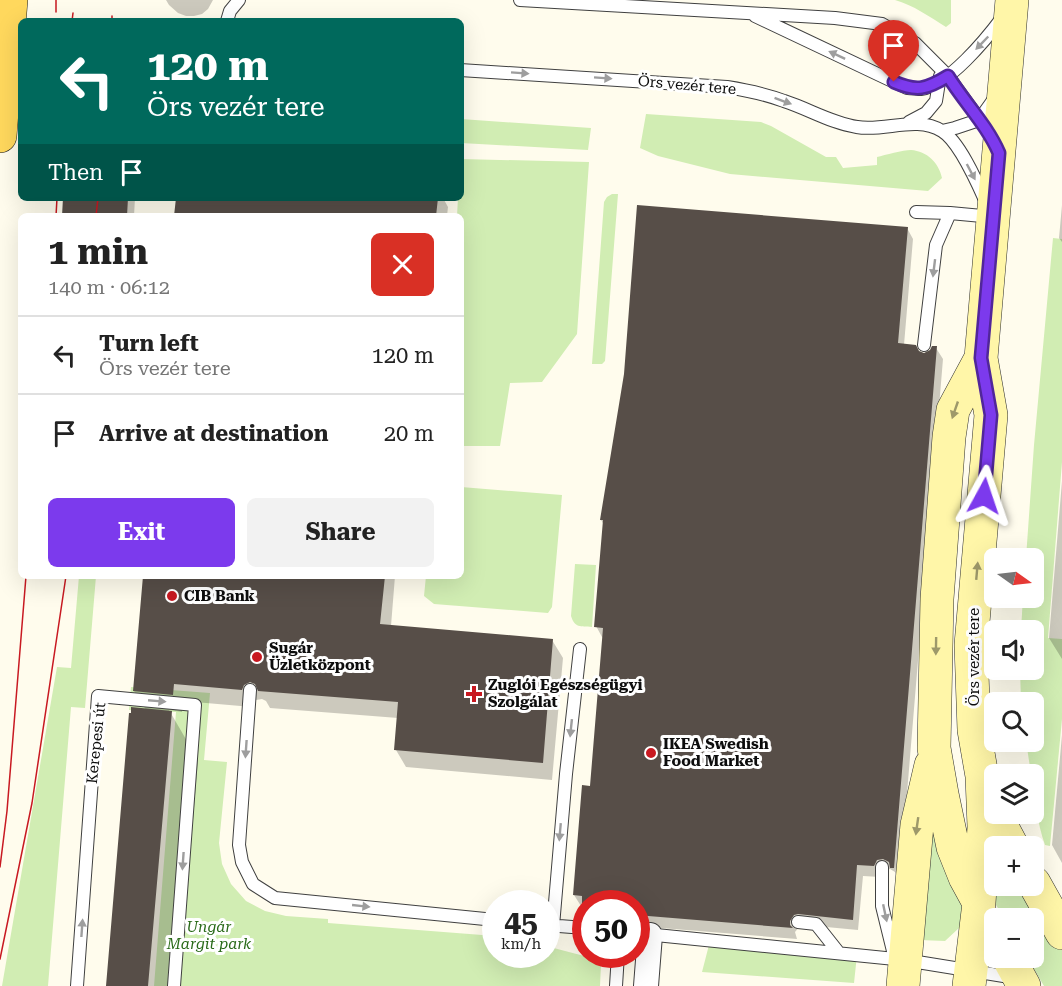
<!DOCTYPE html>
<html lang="en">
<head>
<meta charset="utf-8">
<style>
  :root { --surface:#fff; --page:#f2f2f2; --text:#222; --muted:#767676; --line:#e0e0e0; --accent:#7c3aed }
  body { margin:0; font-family:"Roboto Serif",serif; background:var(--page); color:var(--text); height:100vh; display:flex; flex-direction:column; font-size:22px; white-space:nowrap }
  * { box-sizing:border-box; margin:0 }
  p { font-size:20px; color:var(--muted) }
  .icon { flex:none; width:33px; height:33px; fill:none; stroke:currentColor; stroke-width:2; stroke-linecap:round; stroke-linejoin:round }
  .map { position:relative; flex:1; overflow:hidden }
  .sheet { position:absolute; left:18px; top:213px; width:446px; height:366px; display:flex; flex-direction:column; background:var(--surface); border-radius:9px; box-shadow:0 6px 24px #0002 }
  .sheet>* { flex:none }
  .hud { position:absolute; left:18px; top:18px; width:446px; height:183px; border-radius:9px; box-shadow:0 6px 24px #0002; background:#00695c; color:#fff; overflow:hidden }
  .needle { width:39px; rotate:104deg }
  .tools { position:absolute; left:984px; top:548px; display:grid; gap:12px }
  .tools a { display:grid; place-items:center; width:60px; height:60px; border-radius:9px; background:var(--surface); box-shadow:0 6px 24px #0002; font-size:30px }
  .speed { position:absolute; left:482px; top:890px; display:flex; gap:12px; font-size:30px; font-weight:700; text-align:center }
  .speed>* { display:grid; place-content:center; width:78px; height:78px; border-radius:50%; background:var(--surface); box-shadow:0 6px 24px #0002; line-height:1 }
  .speed small { font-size:15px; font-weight:400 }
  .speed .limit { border:9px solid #d22; background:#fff; color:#111 }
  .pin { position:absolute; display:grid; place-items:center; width:51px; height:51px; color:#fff; margin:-62px -26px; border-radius:50% 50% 50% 0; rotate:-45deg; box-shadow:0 0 6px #0007 }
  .pin .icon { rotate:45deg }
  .me { position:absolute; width:66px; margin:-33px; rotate:5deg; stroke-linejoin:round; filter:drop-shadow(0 0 4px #0008) }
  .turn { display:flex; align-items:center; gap:21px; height:126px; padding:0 30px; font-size:27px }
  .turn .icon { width:78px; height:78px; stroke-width:2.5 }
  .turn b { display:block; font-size:42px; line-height:51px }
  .then { display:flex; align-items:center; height:57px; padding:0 30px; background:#0003; gap:12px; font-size:22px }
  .round { display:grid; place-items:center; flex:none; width:63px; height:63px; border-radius:9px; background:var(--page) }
  .overview { display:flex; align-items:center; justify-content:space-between; height:102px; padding:0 30px }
  h1 { font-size:36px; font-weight:700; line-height:45px }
  .button { display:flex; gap:12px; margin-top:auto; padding:12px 30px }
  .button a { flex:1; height:69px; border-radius:9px; background:var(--accent); color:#fff; font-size:24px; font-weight:700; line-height:69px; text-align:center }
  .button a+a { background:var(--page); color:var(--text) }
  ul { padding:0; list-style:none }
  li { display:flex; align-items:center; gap:18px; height:78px; padding:0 30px; border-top:2px solid var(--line) }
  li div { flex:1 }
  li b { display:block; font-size:22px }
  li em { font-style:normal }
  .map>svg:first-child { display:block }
  .green { fill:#d1edb3 }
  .shadow { fill:#0003 }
  .building { fill:#574e48 }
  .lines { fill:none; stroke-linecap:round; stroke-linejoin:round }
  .lane-casing { stroke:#404040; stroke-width:14 }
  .street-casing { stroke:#404040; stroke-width:26 }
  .secondary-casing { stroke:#2f2f2f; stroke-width:34 }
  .primary-casing { stroke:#1e1e1e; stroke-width:34 }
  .lane { stroke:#fff; stroke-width:12 }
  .street { stroke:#fff; stroke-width:24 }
  .secondary { stroke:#fff6a8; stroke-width:33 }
  .primary { stroke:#ffd85d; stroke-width:33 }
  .tram { stroke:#c81921; stroke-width:1.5 }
  .oneway { fill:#9e9e9e }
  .oneway2 { fill:#9e996a }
  .route-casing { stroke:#51269a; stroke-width:15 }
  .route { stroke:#7c3aed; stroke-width:10 }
  .poi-dot { fill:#c81921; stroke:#fff; stroke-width:2 }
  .labels { text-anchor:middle; stroke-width:6; stroke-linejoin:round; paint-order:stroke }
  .street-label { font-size:15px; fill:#0d0d0d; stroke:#fff }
  .poi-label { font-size:15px; font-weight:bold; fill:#0d0d0d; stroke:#fff; text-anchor:start }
  .park-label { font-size:15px; font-style:italic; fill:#296a18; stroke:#fff }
</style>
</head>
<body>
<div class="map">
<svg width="1062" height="986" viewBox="0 0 1062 986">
  <rect width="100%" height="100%" fill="#fffced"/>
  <!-- green -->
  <path class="green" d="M895,0h56v23l-5,4c-16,-10 -33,-22 -51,-27z
    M646,114l115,8 10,4 55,31h10l7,11 34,-3v-8c8,-2 26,-7 34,-7 16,1 28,13 31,28l-14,13 -198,-17 -72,-18 -18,-8z
    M461,119l130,9 -3,22 -127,-7z
    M461,159l128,3 -12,172 -35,48 -32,1 -10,63h-39l-1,-230h-3l1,-18h2z
    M612,194h6l-13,167 -3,3h-10l12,-162 3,-5z
    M1053,238l9,1v223l-14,176 14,1v80l-12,127 -5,-1c-8,-23 -11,-47 -11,-71h-3l-5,-33h8v-39h-13l-1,-33h14v-39h-13l2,-33h11v-39h-8l8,-113z
    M461,487l101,8 -10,112 -4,6 -114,-9 -10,-8 2,-20h34z
    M575,564l21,1 -4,62c-12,-1 -17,1 -21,-11z
    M79,576h17l-11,132 -14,-1 -23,279h-46l55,-319 14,1z
    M131,687l79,6 -6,67 23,2 -8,81 3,21 9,20 15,17 19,10 21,5 42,3v4l167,13v18h51v-8l42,11 13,7 -1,22h-446l22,-274 -47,-2z
    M930,832l5,1 31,79 -7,16 -14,13 -26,-1z
    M995,885h30l37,61v40h-18l-17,-29h7v-39h-30l-11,-18z
    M710,941l147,14 -3,28 -152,-11z"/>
  <!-- shadow -->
  <path class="shadow" d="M166,0h47l-5,9 -6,5 -8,2h-8l-8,-3 -9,-8z
    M65,198h70l-1,18h-71z
    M177,198h266l5,9 -1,9h-271z
    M1062,205v37l-3,-4z
    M907,228l6,11 -9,106 20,10 12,-7 7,11 -43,519h-2l-3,-6 -5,-3 -7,2 -3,6 -17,-1 -5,54 -53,-5 -5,1 -5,6 2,7 -161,-13v-23h-51v12l-3,-4 1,-5h-2l-7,-11 18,-108 12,-149 -2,-1 -6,-11 8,-101 -3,-5z
    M1062,481v178l-13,-21z
    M144,576h251l-4,50 161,14 11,18 -11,122 -146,-13 -10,-17 2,-32 -128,-10 -4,-7 -4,-2 -6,1 -4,7 -69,-6 -1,11 -13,-2 29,50 -19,226h-71l38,-276 -12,-19z
    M1062,735v128l-10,-18z"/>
  <!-- building -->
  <path class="building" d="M63,198h65l-1,18h-65z
    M176,198h262l-2,18h-262z
    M637,205l271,22 -10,116 18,2 3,6 5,2 6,-3 2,-4h5l-43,522h-4l-1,-6 -6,-3 -6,1 -3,6 -17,-1 -4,55 -55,-6 -4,1 -4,6v4l3,3 -157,-13v-12h-54v-7l-9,-1 9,-110 8,1 13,-158 -9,-1 9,-107h-3l24,-146z
    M143,576h242l-5,48 173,15 -10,124 -149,-13 4,-48 -140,-11 -3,-7 -5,-2 -6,3 -2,5 -68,-6 -1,11 -40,-4z
    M131,707l41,4 -24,275h-42l23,-273h2z"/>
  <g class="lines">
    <defs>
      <path id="lane" d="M520,0l315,18 47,6 33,19 33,33 45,62
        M755,16l152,72c5,0 10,1 14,1 27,-3 66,-51 81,-71
        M227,21l3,-10 9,-11
        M460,70l267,17c19,3 38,7 57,14 25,8 47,22 73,26 28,5 59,-12 85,4 17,10 35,51 43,69
        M909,122l17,-9 10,-12 4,-25
        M942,131l13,-3 24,-8 15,-21
        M916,212l34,1 43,4
        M924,345l12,-100 14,-32
        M250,690l-11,155 3,17 11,22 22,14 220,22
        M882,867v39l12,49
        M798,922l18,2 23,29
        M546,925l39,3
        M553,926l13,-152 14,-125
        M636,933l269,27 111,18
        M77,986l21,-290 97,9 -21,281
        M616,986l2,-32"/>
      <path id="street" d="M646,986l4,-51"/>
      <path id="secondary" d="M997,813l7,18 8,15
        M1034,883l28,50
        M977,899l-12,-22 -12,-30 -11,-53 -8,-46 3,-149 12,-162 4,-27 28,-52
        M1008,957l16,29
        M903,986l14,-161 14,-60
        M969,986l10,-83 5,-76 -2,-51 -8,-46 -3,-85 20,-230 -10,-57 31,-358"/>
      <path id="primary" d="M0,136l11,-136"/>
    </defs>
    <!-- lane casing -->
    <use href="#lane" class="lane-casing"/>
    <!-- street casing -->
    <use href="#street" class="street-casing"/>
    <!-- secondary casing -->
    <use href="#secondary" class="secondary-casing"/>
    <!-- primary casing -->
    <use href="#primary" class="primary-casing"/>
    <!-- lane -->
    <use href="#lane" class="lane"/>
    <!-- street -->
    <use href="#street" class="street"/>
    <!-- secondary -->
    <use href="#secondary" class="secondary"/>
    <!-- primary -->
    <use href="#primary" class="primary"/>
    <!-- tram -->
    <path class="tram" d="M56,12v-12
      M72,21l1,-8
      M112,21v-5
      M56,216l1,-18
      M96,216l2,-18
      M0,867l7,-56 19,-235
      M0,959l32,-156 34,-227"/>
  </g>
  <!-- one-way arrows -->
  <defs><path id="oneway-solid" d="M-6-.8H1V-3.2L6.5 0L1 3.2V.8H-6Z" transform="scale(1.5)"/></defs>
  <g class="oneway">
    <use href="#oneway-solid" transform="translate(982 43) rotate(134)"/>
    <use href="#oneway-solid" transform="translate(837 55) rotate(-155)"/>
    <use href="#oneway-solid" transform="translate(520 73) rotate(4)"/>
    <use href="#oneway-solid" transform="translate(603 78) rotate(4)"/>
    <use href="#oneway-solid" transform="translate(783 101) rotate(20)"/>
    <use href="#oneway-solid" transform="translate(971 172) rotate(62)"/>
    <use href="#oneway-solid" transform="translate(934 268) rotate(97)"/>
    <use href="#oneway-solid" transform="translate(157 701) rotate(5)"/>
    <use href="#oneway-solid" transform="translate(571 728) rotate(96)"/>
    <use href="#oneway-solid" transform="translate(246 749) rotate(94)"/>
    <use href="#oneway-solid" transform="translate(560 832) rotate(95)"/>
    <use href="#oneway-solid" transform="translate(183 861) rotate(94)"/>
    <use href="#oneway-solid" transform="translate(361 906) rotate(6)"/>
    <use href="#oneway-solid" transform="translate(885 913) rotate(78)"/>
    <use href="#oneway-solid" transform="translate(82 928) rotate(-86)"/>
  </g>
  <g class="oneway2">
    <use href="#oneway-solid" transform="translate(955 410) rotate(109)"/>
    <use href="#oneway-solid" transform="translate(977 571) rotate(-85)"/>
    <use href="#oneway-solid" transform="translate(936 646) rotate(91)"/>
    <use href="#oneway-solid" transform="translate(917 826) rotate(98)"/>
  </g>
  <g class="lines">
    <defs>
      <path id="route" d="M894,82c23,10 33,7 54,-6 16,26 39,49 51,77l-18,205 10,57 -7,81"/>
    </defs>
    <!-- route casing -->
    <use href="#route" class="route-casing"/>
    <!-- route -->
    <use href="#route" class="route"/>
  </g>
  <!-- markers -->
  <g class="poi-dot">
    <circle cx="172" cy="596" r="6"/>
    <circle cx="257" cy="657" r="6"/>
    <path d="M471 685h6v6h6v6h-6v6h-6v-6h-6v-6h6z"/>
    <circle cx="651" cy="753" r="6"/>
  </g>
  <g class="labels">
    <!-- street labels -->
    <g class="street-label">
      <text transform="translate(687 85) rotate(5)" y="5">Örs vezér tere</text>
      <text transform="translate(974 657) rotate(-90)" y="5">Örs vezér tere</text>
      <text transform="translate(96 743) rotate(-84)" y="5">Kerepesi út</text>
    </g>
    <!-- poi labels -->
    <g class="poi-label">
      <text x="184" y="601">CIB Bank</text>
      <text x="269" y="653">Sugár<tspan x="269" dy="17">Üzletközpont</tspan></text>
      <text x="488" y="690">Zuglói Egészségügyi<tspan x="488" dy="17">Szolgálat</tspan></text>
      <text x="663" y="749">IKEA Swedish<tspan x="663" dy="17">Food Market</tspan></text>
    </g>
    <!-- park labels -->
    <g class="park-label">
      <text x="209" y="932">Ungár<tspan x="209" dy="17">Margit park</tspan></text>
    </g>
  </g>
</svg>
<div class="tools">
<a><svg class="needle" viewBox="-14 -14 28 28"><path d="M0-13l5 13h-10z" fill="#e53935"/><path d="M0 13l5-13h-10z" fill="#767676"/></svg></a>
<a><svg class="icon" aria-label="sound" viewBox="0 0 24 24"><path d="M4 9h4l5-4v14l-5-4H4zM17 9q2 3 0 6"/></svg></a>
<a><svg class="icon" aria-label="search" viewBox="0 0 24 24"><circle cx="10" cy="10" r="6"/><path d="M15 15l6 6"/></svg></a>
<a><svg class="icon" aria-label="layers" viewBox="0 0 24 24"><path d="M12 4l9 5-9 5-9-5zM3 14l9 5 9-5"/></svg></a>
<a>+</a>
<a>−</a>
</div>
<div class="speed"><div>45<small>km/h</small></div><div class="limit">50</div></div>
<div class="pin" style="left:894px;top:82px;background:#d93025"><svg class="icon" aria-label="arrive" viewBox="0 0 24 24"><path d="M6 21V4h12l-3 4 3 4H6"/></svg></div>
<svg class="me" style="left:984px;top:496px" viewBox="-20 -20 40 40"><path d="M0-17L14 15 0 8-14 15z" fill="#7c3aed" stroke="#fff" stroke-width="4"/></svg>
<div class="hud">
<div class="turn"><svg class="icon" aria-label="left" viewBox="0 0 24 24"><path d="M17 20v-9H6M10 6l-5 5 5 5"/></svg><div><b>120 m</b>Örs vezér tere</div></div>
<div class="then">Then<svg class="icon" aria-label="arrive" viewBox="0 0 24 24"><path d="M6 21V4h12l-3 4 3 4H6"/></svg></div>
</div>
<section class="sheet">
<div class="overview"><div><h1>1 min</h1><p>140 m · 06:12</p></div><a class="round" style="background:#d93025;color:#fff"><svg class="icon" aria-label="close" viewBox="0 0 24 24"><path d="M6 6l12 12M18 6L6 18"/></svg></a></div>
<ul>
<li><svg class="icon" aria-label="left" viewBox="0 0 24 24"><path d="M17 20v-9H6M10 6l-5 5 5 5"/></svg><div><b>Turn left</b><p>Örs vezér tere</p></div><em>120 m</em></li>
<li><svg class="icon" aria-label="arrive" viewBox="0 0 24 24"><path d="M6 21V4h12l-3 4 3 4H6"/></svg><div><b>Arrive at destination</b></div><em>20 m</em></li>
</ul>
<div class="button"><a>Exit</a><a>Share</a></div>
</section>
</div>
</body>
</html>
